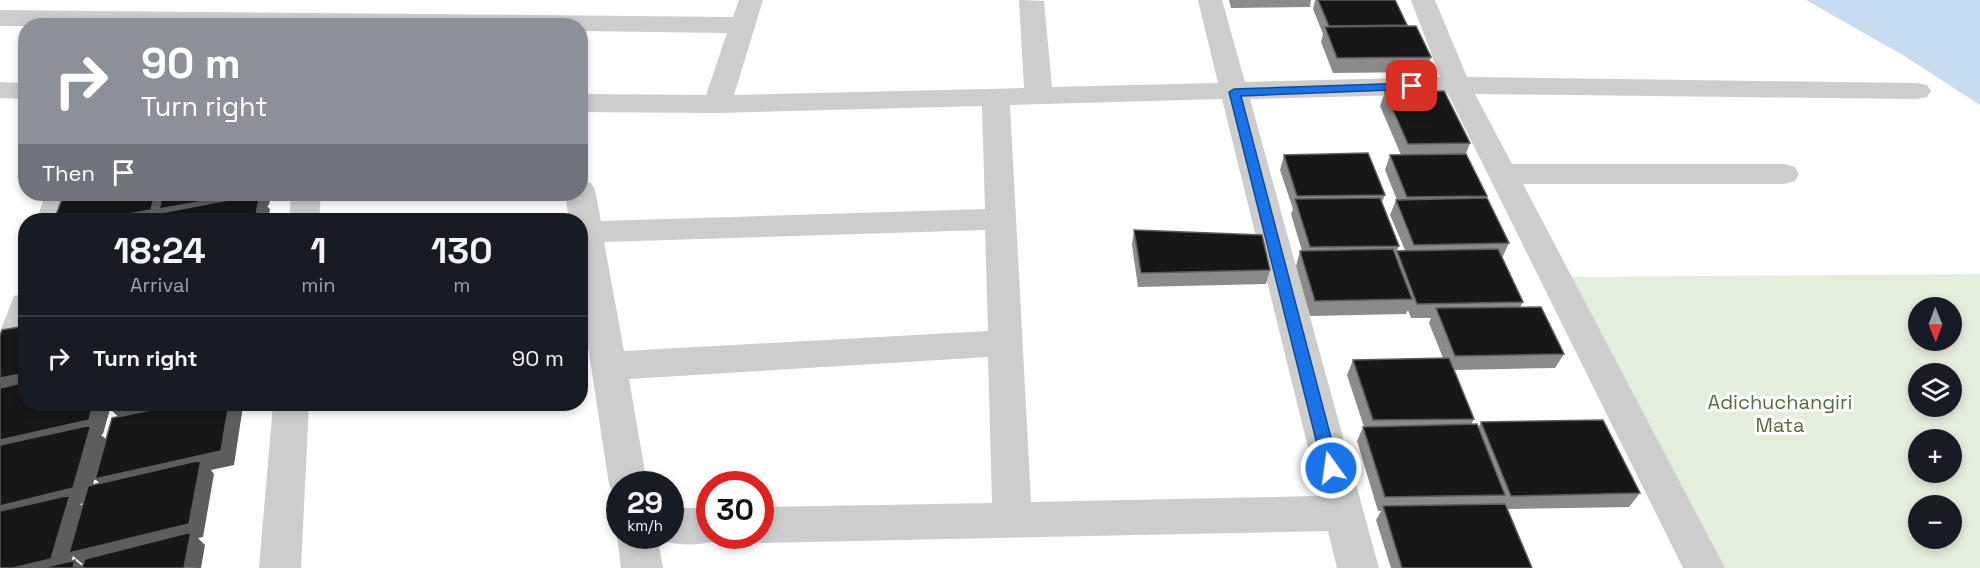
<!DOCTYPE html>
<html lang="en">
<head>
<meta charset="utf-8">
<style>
  :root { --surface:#171b24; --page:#242831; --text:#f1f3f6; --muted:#9ea1a6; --line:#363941 }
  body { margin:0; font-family:"Space Grotesk",sans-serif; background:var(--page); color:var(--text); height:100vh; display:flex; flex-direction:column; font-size:22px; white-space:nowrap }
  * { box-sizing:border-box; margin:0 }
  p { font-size:20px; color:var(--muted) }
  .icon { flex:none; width:33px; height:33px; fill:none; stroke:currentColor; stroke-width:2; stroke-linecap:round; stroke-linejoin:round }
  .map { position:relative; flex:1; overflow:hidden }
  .drawer { position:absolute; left:18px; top:213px; width:570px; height:198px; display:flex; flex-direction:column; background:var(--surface); border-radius:24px; box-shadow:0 3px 9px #0003 }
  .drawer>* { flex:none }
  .banner { position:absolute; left:18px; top:18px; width:570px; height:183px; border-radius:24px; box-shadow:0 3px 9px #0003; background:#8c9099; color:#fff; overflow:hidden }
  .needle { width:39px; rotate:179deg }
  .fabs { position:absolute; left:1908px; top:297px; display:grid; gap:12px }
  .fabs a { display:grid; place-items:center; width:54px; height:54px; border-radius:50%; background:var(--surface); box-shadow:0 3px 9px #0003; font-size:30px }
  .speed { position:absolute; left:606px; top:471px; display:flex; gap:12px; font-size:30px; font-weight:700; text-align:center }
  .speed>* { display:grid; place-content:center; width:78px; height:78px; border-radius:50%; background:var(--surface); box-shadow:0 3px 9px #0003; line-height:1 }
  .speed small { font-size:15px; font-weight:400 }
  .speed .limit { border:9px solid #d22; background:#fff; color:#111 }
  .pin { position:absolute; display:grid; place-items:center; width:51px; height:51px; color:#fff; margin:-26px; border-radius:12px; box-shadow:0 3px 9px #0006 }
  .me { position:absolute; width:66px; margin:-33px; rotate:346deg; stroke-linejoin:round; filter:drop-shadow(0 0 4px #0008) }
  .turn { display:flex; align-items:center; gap:21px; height:126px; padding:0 24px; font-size:27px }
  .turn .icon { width:78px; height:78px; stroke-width:2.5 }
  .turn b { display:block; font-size:42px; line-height:51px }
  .then { display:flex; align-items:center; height:57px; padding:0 24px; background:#0003; gap:12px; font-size:22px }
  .eta { display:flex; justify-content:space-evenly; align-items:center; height:102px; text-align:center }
  .eta b { font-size:36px; font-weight:700; line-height:42px }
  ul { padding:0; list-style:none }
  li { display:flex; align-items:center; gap:18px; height:84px; padding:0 24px; border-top:2px solid var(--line) }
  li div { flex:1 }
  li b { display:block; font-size:22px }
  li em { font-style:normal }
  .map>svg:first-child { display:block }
  .green { fill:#e4eedd; fill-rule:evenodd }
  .water { fill:#c8dcef }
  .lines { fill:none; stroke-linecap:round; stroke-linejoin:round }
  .minor { fill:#cdcdcd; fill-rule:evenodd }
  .wall { fill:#8b8b8b }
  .shaded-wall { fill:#5d5d5d }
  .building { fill:#171717; stroke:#5d5d5d; stroke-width:1.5 }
  .route { fill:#1a73e8; stroke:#114b97; stroke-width:1.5 }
  .labels { text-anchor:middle; stroke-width:6; stroke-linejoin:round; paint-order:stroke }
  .park-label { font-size:20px; fill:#4d703a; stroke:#fff }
</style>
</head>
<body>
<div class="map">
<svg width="1980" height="568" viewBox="0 0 1980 568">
  <rect width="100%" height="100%" fill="#fff"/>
  <!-- green -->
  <path class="green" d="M1980,274v294h-276l-149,-291zM1918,308h34v32h-34zM1918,374h34v32h-34zM1918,440h34v32h-34zM1918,506h34v32h-34z"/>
  <!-- water -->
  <path class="water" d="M1806,0h174v105l-74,-48z"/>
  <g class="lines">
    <!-- minor -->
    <path class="minor" d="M739,0h24l-29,95 290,-7 -5,-88 25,1 8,86 166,-4 -20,-83h24l23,82 195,-5 -29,-77h24l32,77 450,6 10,2 4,6 -4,6 -10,2 -442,-5 37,70h272l11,3 4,7 -4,7 -11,3h-261l202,384h-42l-235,-474 -198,5 129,469h-42l-9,-37 -568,12 -14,-6 -1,-1h15v-29l232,-4 -4,-146 -359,22 18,105h-27v14l-6,-2 -5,-12 -29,-189v-75h-11l-4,-26h15v-14l11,3 4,7 6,31 384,-12 -3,-103 -265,7 -137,-1v-18l126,1 21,-62 -147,-2v-5h-580v-16l733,7zM1222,99l98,397 -289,6 -21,-397zM985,230l3,101 -364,20 -20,-109z
      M0,82l26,1v16l-26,-1z
      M45,194h30l-8,26h-30z
      M291,194h30l-2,26h-30z
      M26,293v67l-13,34 -13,4v-66l14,-36z
      M273,404h36l-8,164h-42z
      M670,508h40v28h15l-1,2c-20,8 -46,9 -66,1l5,29h-42l-4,-32 3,-5v5h50z"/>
  </g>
  <!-- wall -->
  <path class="wall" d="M1229,0h82l-1,7 -79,1z
    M1315,0h80l12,25 -1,1 25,31 -5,15 -93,1 -12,-31 2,-8 -10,-25z
    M1385,92l85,51 -4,11 21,42 -1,2 23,45 -7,15 21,44 -3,5 44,47 -9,14 -101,2 20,49 -3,6 7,3 3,-6 159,71 -11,14 -121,2 24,59h-141l-15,-48 5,-9h-3l-21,-70 6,-14h1l-17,-52 6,-15 90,-2 -14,-35 2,-5h-20l-3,-8 -2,4 -96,2 -14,-50 4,-15h2l-11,-37 2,-5 -13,-39 4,-15 101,40 -3,7 17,44 -2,5 8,-1 -15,-35 6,-15h1l-12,-30 5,-15h11l-21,-49z
    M1134,230l136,40 -4,14 -128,3 -6,-42z"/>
  <!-- shaded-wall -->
  <path class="shaded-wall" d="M155,194h116l-2,11 -2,1 3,3 -2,11h-173z
    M26,373v17l-26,6v-18z
    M93,404h115l-84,18 -14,-13 -7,25 -2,1 5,4 -18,63 -8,2 6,5 24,-16 -15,-14 134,-75h12l2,2 -9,59 -23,5 3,4 -11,63 -5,1 7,7 -4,23 -116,-2 -12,-10 -4,12h-56l-13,-45v-83z
    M75,560l10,8h-12z"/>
  <!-- building -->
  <path class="building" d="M1318,0h77l12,25 -78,1z
    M1416,26l15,31 -94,1 -12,-31z
    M1444,91l26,52 -62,1 -23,-52z
    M1368,153l17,42 -88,1 -13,-41z
    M1466,154l21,42 -80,1 -17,-42z
    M64,194h91l-4,16 -56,10h-41z
    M163,194h80l-84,15z
    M260,194l-5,26h-102l2,-6z
    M1380,198l19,48 -89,1 -15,-48z
    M1487,198l22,45 -95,2 -18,-45z
    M145,216l-1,4h-24z
    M1134,230l128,5 8,35 -129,3z
    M1393,249l19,50 -97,2 -15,-50z
    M1498,249l25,53 -106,2 -20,-53z
    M1541,307l23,47 -109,2 -19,-48z
    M26,326v47l-26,5v-42l2,-6z
    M1449,358l25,61 -101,1 -20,-60z
    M26,382v22h67l-4,16 -89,20v-52z
    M111,404h20l-21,4z
    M179,404h50l-8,47 -126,28 17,-61z
    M1603,420l37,73 -129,3 -30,-74z
    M1477,424l28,71 -120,2 -22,-70z
    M91,425l-18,63 -73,18v-61z
    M201,460l-12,64 -120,29 19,-67z
    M70,495l-19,64 -38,9h-13v-57z
    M1505,504l27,64h-130l-19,-62z
    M191,532l-7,36h-102l3,-9z
    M75,560l-2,8h-31z"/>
  <!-- route -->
  <path class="route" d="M1412,83l6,3 -2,3 -175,7 98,372 -2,5 -6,2 -6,-2 -2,-5 -94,-376 5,-3z"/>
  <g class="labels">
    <!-- park labels -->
    <g class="park-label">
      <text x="1780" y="409">Adichuchangiri<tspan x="1780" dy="23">Mata</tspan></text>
    </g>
  </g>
</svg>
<div class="fabs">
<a><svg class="needle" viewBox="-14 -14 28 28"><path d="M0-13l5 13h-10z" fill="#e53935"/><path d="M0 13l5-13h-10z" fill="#9ea1a6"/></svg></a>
<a><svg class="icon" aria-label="layers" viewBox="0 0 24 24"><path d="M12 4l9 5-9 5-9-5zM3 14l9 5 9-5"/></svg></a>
<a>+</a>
<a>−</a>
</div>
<div class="speed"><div>29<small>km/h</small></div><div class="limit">30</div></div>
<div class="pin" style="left:1412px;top:86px;background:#d93025"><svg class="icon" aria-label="arrive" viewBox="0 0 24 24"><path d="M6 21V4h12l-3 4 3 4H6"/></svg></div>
<svg class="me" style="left:1331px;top:468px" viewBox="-20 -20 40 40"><circle r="17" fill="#1a73e8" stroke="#fff" stroke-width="3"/><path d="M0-11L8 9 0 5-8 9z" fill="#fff"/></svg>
<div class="banner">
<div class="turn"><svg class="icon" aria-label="right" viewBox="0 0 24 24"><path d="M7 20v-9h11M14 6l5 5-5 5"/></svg><div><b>90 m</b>Turn right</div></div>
<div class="then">Then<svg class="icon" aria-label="arrive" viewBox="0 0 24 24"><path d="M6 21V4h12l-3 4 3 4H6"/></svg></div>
</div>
<section class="drawer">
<div class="eta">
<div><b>18:24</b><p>Arrival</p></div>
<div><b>1</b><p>min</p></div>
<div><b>130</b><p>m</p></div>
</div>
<ul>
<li><svg class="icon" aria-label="right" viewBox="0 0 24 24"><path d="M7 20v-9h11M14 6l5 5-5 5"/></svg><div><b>Turn right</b></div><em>90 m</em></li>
</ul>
</section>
</div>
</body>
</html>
